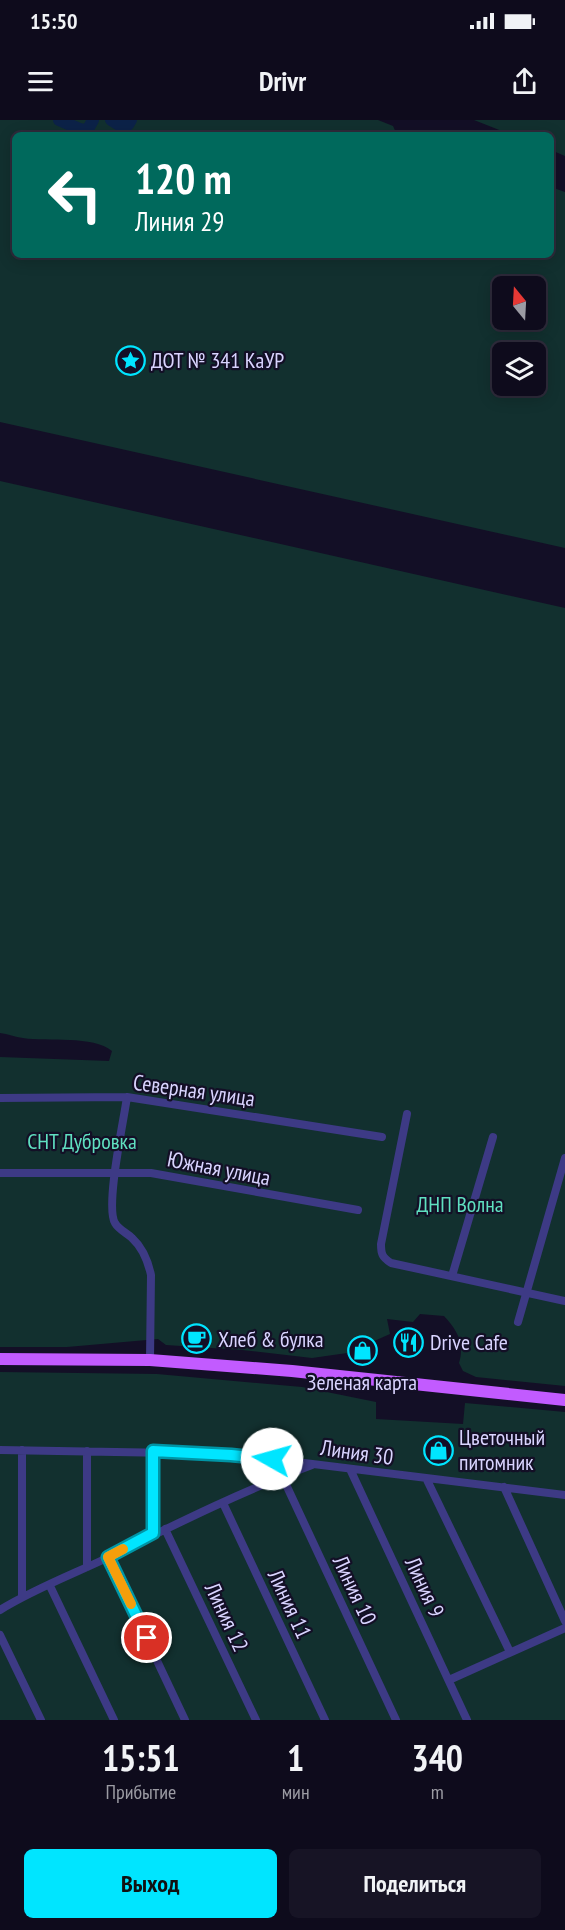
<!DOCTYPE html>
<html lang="ru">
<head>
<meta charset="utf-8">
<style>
  :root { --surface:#0e0b1c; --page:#171425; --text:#f1f3f6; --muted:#9b9ba3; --line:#2e2b3b; --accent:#00e5ff }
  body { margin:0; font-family:"PT Sans Narrow",sans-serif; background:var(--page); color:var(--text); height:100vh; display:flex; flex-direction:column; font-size:22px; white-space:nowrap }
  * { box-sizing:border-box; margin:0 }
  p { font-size:20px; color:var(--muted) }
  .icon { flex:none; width:33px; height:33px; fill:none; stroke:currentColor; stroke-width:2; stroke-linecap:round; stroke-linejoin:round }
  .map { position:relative; height:1600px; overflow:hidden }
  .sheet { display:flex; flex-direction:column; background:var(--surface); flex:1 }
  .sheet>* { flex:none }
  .hud { position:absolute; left:12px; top:12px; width:542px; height:126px; border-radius:9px; box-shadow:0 3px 15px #0003,0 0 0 2px var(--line); background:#00695c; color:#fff; overflow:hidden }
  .needle { width:39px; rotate:342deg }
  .buttons { position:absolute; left:492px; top:156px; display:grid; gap:12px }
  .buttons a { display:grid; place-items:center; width:54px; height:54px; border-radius:9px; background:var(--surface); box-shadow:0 3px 15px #0003,0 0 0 2px var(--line); font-size:30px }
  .pin { position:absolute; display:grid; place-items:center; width:51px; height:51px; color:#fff; margin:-26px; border:3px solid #fff; border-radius:50%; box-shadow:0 2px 6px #0007 }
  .me { position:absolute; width:66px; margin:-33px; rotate:277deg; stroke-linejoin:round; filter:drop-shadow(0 0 4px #0008) }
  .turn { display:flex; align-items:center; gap:21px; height:126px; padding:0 24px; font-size:27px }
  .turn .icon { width:78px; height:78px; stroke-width:2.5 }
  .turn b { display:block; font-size:42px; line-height:51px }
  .eta { display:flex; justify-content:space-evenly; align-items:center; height:102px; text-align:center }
  .eta b { font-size:36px; font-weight:600; line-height:42px }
  .action { display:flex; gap:12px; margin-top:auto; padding:12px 24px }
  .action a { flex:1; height:69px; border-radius:9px; background:var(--accent); color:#111; font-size:24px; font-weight:600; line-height:69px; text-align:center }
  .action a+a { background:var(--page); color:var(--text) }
  .status { display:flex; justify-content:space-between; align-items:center; height:42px; padding:0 30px; background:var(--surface); direction:ltr }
  .status svg { height:16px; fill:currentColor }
  header { display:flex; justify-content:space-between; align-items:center; height:78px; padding:0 24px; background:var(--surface); font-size:27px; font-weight:600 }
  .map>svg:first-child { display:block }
  .green { fill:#12302f; fill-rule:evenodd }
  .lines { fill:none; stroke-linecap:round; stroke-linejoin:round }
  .river { stroke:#0c2248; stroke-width:12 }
  .minor { stroke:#3d3a85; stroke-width:8 }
  .primary { stroke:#c25bff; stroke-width:12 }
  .route-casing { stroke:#0095a6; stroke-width:15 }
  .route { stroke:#00e5ff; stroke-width:10 }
  .slow { stroke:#f59e0b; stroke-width:10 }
  .labels { text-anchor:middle; stroke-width:4.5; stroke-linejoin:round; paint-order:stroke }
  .poi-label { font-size:22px; fill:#d9d4ff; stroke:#130f26; text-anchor:start }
  .street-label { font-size:22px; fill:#d9d4ff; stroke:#130f26 }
  .park-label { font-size:22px; fill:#5fe0c0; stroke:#130f26 }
</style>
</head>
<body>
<div class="status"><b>15:50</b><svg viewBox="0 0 49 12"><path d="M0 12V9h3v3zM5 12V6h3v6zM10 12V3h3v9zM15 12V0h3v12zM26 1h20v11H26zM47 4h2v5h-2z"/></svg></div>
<header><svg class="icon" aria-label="menu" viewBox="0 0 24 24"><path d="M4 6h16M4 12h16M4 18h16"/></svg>Drivr<svg class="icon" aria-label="share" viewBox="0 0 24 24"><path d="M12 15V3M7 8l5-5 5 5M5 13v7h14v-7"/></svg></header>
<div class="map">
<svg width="565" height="1600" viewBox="0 0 565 1600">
  <rect width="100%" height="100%" fill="#130f26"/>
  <!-- green -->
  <path class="green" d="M0,0h378l15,6 4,9h-382v120h535l1,-68 14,5v356l-565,-126zM502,166h34v34h-34zM502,232h34v34h-34z
    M474,0h91v36l-14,-6 -1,-15h-38z
    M0,361l565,127v778l-89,-9 -13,-6 -4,-8c6,-20 -2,-33 -15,-47l-24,-2 -7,8 -26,-3 3,15 -43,19 -35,5 -70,-8 -76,-5 -8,-6 -91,8h-67v-290l109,4 3,-10c-19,-16 -64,-9 -89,-13 -8,-1 -15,-4 -23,-5z
    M0,1252l157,2 145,13 74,15v17l87,5 2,-21 100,9v308h-565z"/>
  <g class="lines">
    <!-- river -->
    <path class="river" d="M59,0l23,10 6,-1 5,-9
      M111,0l8,5h9l3,-5"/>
    <!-- minor -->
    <path class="minor" d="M127,977c-3,22 -22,110 -12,126 4,7 12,10 17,15 11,10 16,23 19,37l-1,85
      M0,978l127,-1 255,40
      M407,994l-26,130c0,10 1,13 10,19l174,38
      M0,1053h151l207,37
      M452,1156l41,-139
      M518,1202l47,-164
      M0,1330l231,4 334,41
      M350,1349l117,251
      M282,1356l114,244
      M427,1360l83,172
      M504,1367l61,134
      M223,1383l102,217
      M165,1409l91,191
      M153,1413v-82
      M108,1437l77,163
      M87,1447v-116
      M50,1466l64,134
      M22,1477v-147
      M0,1490c34,-21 71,-35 107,-52 67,-33 135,-67 205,-93
      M0,1515l41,85
      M449,1560l116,-52"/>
    <!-- primary -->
    <path class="primary" d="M0,1239l150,1 142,11 273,29"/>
  </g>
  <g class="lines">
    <defs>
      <path id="route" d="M147,1518l-39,-81 45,-24v-82l78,4 41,4"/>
    </defs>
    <!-- route casing -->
    <use href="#route" class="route-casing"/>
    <!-- route -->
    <use href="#route" class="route"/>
    <!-- slow -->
    <path class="slow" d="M123,1429l-15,8 23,47"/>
  </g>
  <!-- icons -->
  <defs>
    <symbol id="sight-ring" viewBox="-11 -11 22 22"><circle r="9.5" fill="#130f26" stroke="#00e5ff" stroke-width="1.5"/><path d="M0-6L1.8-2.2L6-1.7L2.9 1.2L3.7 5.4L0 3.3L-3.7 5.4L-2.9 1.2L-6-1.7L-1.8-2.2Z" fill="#00e5ff"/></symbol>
    <symbol id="cafe-ring" viewBox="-11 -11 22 22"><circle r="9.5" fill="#130f26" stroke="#00e5ff" stroke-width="1.5"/><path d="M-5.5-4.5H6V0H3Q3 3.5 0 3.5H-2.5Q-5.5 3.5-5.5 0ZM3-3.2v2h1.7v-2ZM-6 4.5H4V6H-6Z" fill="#00e5ff"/></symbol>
    <symbol id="restaurant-ring" viewBox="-11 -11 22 22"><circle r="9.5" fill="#130f26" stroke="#00e5ff" stroke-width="1.5"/><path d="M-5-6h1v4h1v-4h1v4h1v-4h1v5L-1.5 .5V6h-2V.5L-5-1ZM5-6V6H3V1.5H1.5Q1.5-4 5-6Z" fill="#00e5ff"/></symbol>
    <symbol id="shop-ring" viewBox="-11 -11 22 22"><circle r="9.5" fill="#130f26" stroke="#00e5ff" stroke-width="1.5"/><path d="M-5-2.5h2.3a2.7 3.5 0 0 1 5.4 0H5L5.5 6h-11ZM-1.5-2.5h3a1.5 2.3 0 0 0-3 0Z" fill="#00e5ff"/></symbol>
  </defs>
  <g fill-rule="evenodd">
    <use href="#sight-ring" x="114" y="224" width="33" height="33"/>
    <use href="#cafe-ring" x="180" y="1202" width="33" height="33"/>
    <use href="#restaurant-ring" x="392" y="1206" width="33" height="33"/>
    <use href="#shop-ring" x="346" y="1214" width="33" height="33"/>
    <use href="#shop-ring" x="422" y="1314" width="33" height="33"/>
  </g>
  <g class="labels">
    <!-- poi labels -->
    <g class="poi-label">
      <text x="151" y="248">ДОТ № 341 КаУР</text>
      <text x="218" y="1227">Хлеб &amp; булка</text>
      <text x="430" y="1230">Drive Cafe</text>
      <text x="362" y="1270" text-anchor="middle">Зеленая карта</text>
      <text x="459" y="1325">Цветочный<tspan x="459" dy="25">питомник</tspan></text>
    </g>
    <!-- street labels -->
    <g class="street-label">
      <text transform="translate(194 970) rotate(8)" y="8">Северная улица</text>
      <text transform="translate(219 1048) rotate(11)" y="8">Южная улица</text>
      <text transform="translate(357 1332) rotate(8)" y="8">Линия 30</text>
      <text transform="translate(425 1467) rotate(65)" y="8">Линия 9</text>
      <text transform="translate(355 1470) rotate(65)" y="8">Линия 10</text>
      <text transform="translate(290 1484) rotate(65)" y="8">Линия 11</text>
      <text transform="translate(227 1497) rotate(65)" y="8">Линия 12</text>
    </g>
    <!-- park labels -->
    <g class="park-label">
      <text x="82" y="1029">СНТ Дубровка</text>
      <text x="460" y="1092">ДНП Волна</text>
    </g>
  </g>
</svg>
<div class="buttons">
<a><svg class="needle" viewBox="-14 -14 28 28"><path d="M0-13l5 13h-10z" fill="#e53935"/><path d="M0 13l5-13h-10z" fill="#9b9ba3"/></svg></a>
<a><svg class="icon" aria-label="layers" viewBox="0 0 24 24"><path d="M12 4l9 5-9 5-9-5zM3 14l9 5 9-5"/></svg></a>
</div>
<div class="pin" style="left:147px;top:1518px;background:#d93025"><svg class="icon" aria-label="arrive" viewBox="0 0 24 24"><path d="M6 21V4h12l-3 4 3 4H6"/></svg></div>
<svg class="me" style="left:272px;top:1339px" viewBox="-20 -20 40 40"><circle r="19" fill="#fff"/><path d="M0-13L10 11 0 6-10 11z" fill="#00e5ff"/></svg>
<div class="hud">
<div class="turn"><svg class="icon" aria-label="left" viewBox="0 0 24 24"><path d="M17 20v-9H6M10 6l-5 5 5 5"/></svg><div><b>120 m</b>Линия 29</div></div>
</div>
</div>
<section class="sheet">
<div class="eta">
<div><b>15:51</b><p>Прибытие</p></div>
<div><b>1</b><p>мин</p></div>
<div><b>340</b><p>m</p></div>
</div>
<div class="action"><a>Выход</a><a>Поделиться</a></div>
</section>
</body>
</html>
